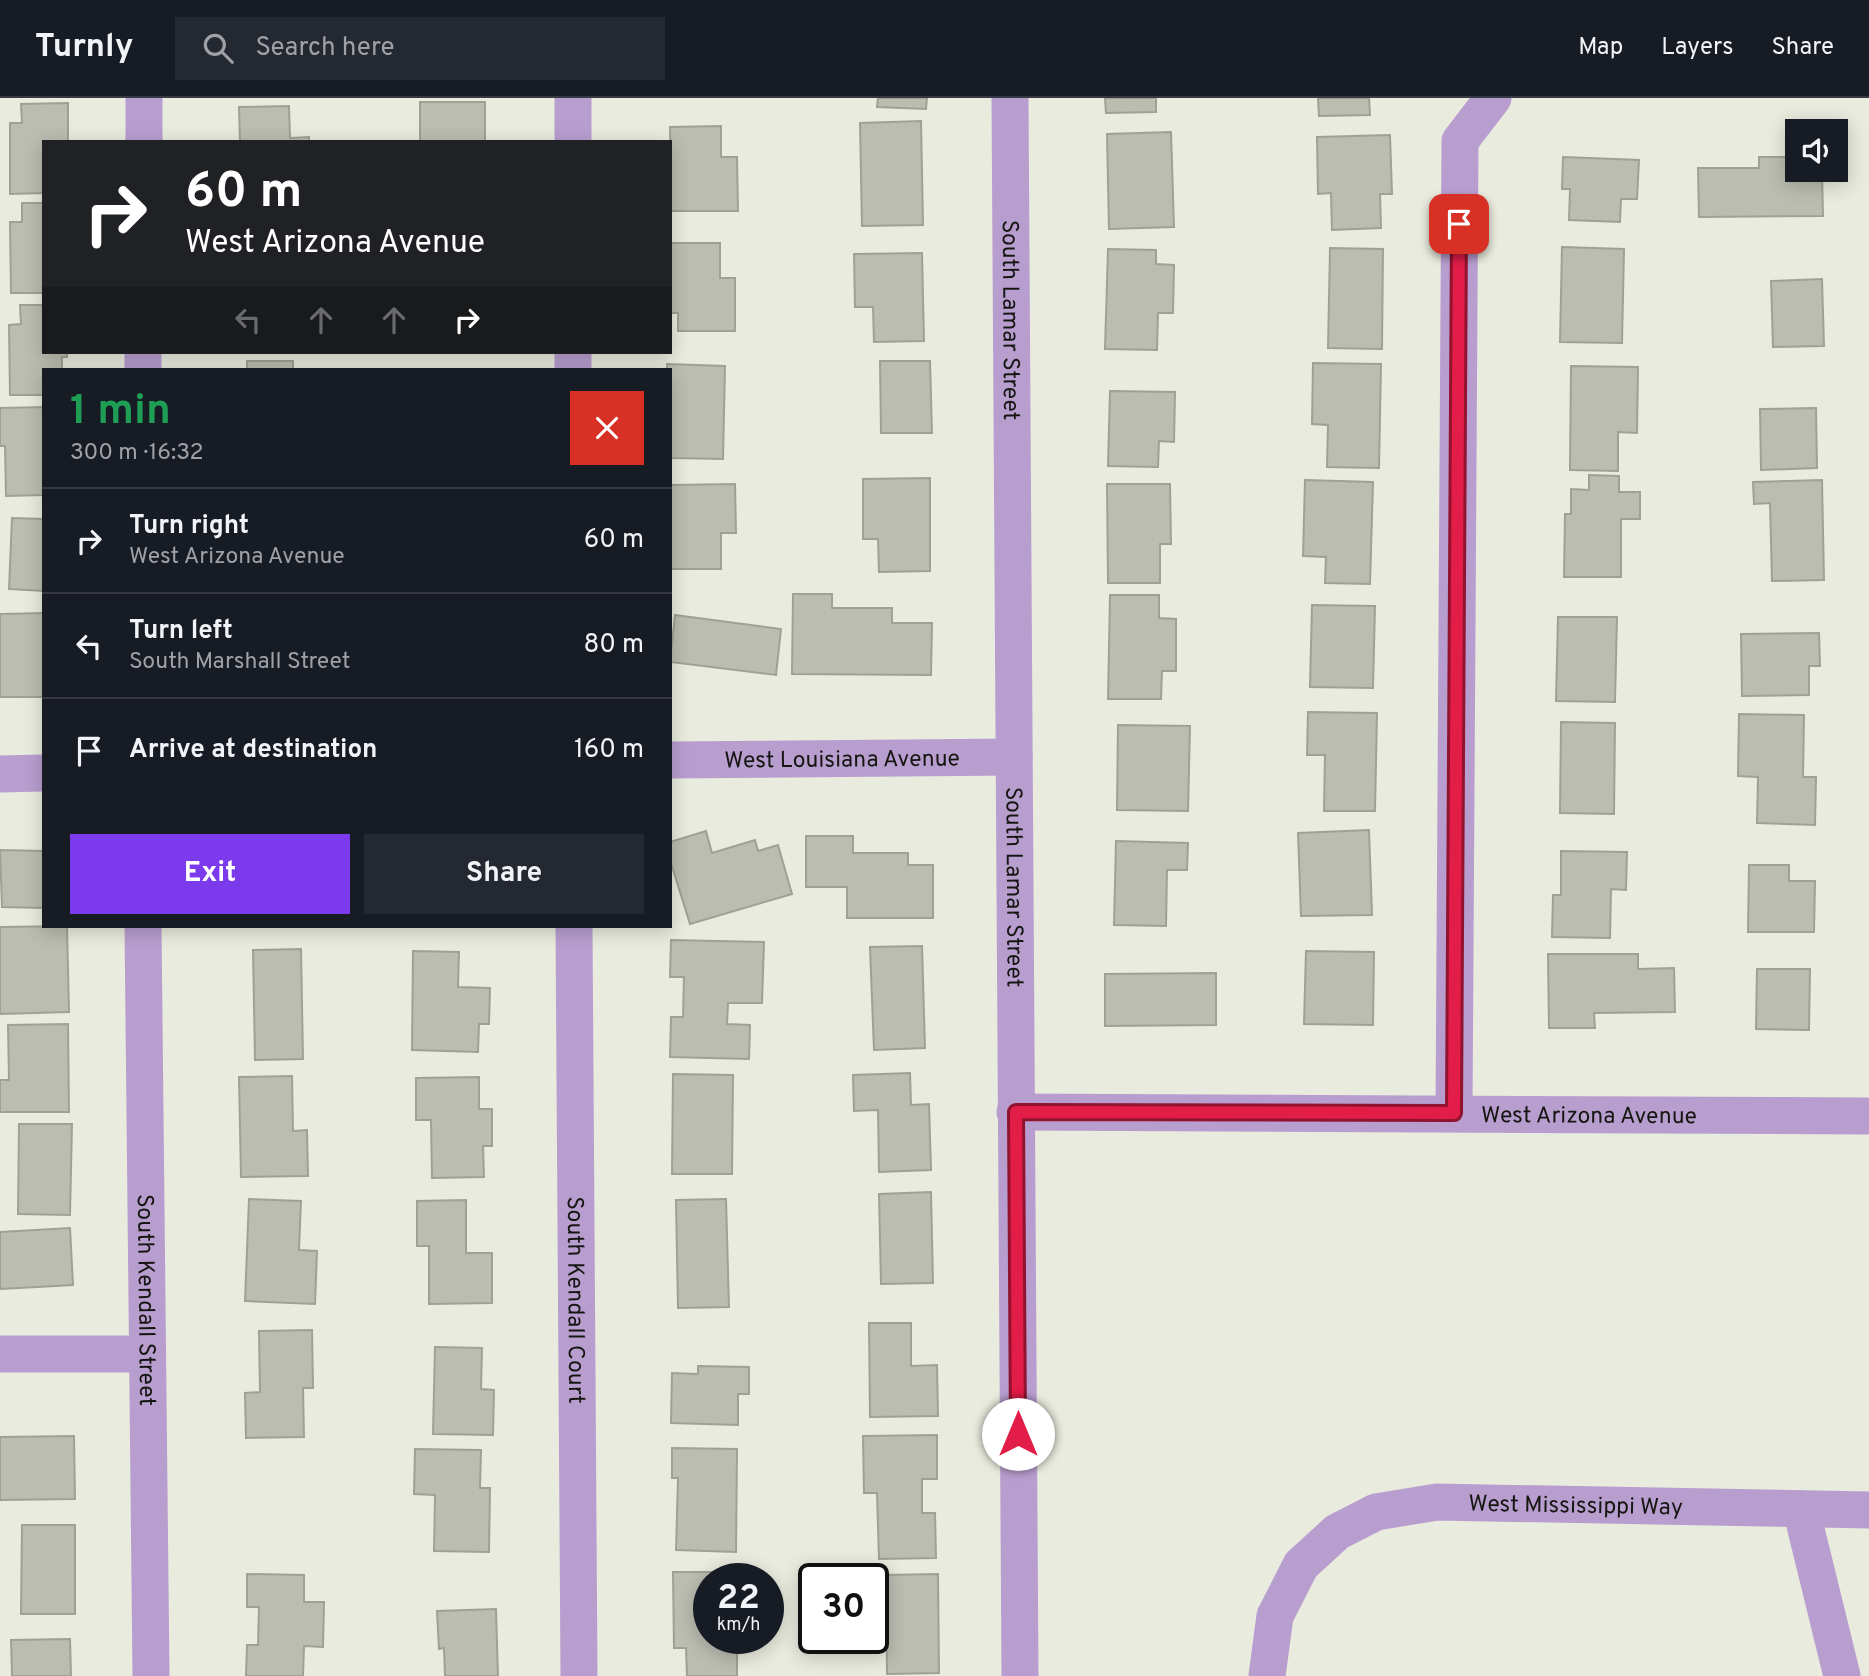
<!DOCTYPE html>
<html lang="en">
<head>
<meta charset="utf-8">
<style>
  :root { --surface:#171b24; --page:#242831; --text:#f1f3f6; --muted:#9ea1a6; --line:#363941; --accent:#7c3aed }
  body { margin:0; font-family:Overpass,sans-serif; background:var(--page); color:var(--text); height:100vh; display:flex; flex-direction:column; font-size:26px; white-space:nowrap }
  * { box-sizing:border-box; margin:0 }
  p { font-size:23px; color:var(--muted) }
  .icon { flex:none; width:38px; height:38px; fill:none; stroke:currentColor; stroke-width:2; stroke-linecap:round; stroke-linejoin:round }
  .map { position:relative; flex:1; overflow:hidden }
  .sheet { position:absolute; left:42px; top:270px; width:630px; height:560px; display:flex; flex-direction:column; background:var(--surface); border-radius:0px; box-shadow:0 4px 18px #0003 }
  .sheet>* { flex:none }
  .hud { position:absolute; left:42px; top:42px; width:630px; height:214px; border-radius:0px; box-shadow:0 4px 18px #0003; background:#202124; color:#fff; overflow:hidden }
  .controls { position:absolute; left:1785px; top:21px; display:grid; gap:14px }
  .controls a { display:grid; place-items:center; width:63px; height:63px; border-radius:0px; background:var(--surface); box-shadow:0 4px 18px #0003; font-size:35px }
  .speed { position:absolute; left:693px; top:1465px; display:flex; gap:14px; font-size:35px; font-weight:700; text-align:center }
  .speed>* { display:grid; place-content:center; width:91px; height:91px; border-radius:50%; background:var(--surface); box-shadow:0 4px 18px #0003; line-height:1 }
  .speed small { font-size:18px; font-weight:400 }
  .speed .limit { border:4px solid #111; border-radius:10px; background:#fff; color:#111 }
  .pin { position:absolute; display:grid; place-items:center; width:60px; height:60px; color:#fff; margin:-30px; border-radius:14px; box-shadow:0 4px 10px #0006 }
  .me { position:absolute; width:77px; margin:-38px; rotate:0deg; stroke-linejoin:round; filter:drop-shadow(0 0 5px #0008) }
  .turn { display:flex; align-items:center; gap:24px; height:147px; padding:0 28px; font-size:32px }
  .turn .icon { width:91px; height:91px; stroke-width:2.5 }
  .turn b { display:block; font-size:49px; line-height:60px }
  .lanes { display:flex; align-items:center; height:66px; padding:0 28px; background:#0003; justify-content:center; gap:35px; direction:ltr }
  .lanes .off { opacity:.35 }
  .round { display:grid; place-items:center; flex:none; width:74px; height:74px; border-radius:0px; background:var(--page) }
  .headline { display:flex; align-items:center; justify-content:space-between; height:119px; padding:0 28px }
  h1 { font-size:42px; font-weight:700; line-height:52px; color:#1e9e55 }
  .action { display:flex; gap:14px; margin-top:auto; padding:14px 28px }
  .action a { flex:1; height:80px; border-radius:0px; background:var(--accent); color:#fff; font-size:28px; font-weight:700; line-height:80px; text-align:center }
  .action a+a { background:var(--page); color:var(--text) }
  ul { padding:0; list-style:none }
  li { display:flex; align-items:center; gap:21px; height:105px; padding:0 28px; border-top:2px solid var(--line) }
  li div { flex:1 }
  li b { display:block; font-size:26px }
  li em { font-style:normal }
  header { display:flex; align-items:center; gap:42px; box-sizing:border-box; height:98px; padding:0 35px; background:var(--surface); border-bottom:2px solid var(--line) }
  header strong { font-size:33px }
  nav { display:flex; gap:38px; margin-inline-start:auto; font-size:24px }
  .search { width:490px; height:63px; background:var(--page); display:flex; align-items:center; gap:18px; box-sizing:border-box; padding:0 24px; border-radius:0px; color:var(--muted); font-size:26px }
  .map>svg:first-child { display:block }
  .building { fill:#bbbdb1; stroke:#9fa195; stroke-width:2 }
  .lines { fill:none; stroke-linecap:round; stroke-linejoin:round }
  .street { stroke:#b89ecf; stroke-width:37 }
  .route-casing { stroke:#92132f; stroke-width:18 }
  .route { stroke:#e11d48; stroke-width:12 }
  .labels { text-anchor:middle; stroke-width:5; stroke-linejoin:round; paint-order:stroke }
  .street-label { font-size:23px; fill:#151611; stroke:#f6f8eb }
</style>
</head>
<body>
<header>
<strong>Turnly</strong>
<div class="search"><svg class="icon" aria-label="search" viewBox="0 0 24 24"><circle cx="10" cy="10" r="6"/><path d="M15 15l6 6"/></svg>Search here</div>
<nav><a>Map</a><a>Layers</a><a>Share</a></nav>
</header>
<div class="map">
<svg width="1869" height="1578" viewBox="0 0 1869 1578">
  <rect width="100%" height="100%" fill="#e9ebde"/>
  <!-- building -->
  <path class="building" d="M878,0h49l-1,11 -49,-2z
    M1105,0h51v14l-50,1z
    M1318,0h51l1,17 -51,1z
    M420,4h65v40h-65z
    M68,5v39h-24v51l-34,1v-71h12l-1,-19z
    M289,8l1,32 19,-1v5h-69l-1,-35z
    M921,23l2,104 -61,1 -2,-103z
    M721,28v31h16l1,54h-67l-1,-84z
    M1171,34l3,95 -65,2 -2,-95z
    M1390,37l2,59h-12l1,34 -49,2 -1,-37 -13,1 -1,-57z
    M1563,59l76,3 -2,39h-16l-1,23 -51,-2 1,-31h-8z
    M1759,59h32l1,16 30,-1 1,44 -124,1 -1,-49h61z
    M22,105h22v90h-33l-1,-71h12z
    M670,145h50v35h15v53h-57v-18h-8z
    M1562,149l62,2 -2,94 -62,-1z
    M1330,150l53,1 -1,100 -54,-1z
    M1108,151l48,1v14l18,1 -1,48h-15l-1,37 -52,-1z
    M922,155l2,88 -50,1 -1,-35h-18l-1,-53z
    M1822,181l2,67 -51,1 -2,-66z
    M20,207h24v47h23v5h-5v12h-18v26h-34l-1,-70 12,-1z
    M247,263h46v8h-46z
    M880,263h50l2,72h-51z
    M1313,265l68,1 -2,104 -52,-1 1,-42 -16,-1z
    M667,266l58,2 -2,93 -53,-1v-89h-3z
    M1571,268l67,1 -1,66 -19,-1v39l-48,-1z
    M1110,293l65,1 -1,50 -15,-1 -1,26 -50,-1z
    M44,309v88l-38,1 -1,-50h-5v-38z
    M1816,310l1,60 -56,2 -1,-61z
    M1589,377l30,1v16h21v27h-19v58h-57l1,-63h6v-25l18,1z
    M930,380v93l-51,1 -1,-33h-15v-60z
    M1305,382l68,2 -3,102 -45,-1 1,-26 -23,-1z
    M1822,382l2,100 -52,1 -2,-78 -16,1 -1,-22z
    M735,386l1,49h-15v36h-51v-84z
    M1107,386h63l1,60h-11v39h-52z
    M12,420l32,1v72l-35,-2z
    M793,496h39v14h60v15h40l-1,52 -139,-1z
    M1110,497h49v23l17,1v52h-14l-1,28h-53z
    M1312,507l63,1 -2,82 -63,-1z
    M44,515v84h-44v-83z
    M675,517l106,14 -5,46 -106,-13z
    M1558,519h59l-2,85 -59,-1z
    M1819,535l1,33h-11v29l-67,1 -1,-62z
    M1308,614l69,1 -2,98h-51l1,-56h-18z
    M1739,616l65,1 -1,62h13l-1,48 -58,-2 1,-46 -20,-1z
    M1561,624l54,1 -1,91 -54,-1z
    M1118,627l72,1 -2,85 -71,-1z
    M1369,732l3,85 -71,1 -3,-83z
    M706,733l6,22 43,-13 3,11 20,-6 14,49 -102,30 -20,-64v-18z
    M806,738h47v17h55v12h25v53h-86v-31h-41z
    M1116,743l72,2 -1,27h-20l-1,56 -52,-1z
    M0,752l44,1v57l-42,-1z
    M1561,753l66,1 -1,38 -15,-1 -1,49 -58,-1 1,-42h8z
    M1749,767h40v16h26l-1,51h-66z
    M67,828l2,86 -69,2v-87z
    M671,842l93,2 -2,61h-34l-1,21 23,1 -1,34 -79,-2 1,-40h12l1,-40h-14z
    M922,848l3,102 -51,2 -4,-103z
    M301,851l2,110 -48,1 -2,-110z
    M413,853l46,1 -1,35 32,1 -1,36h-10l-1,28 -66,-2z
    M1306,853l68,1 -1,73 -69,-1z
    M1548,856h90v15l36,-1 1,44 -81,1 1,15h-46z
    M1757,871h53l-1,61 -53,-1z
    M1216,875v52l-111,1v-52z
    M68,926l1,88h-69v-32h9l-1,-55z
    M910,975l1,32 18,-1 2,66 -52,2 -1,-62 -24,1 -1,-36z
    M673,976l60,1 -1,99h-60z
    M292,978l1,55 14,-1 1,46 -67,1 -2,-100z
    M479,979v32h13v37h-9l1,31 -52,1 -1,-58h-15v-42z
    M19,1026h53l-2,91 -52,-1z
    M931,1094l2,91 -52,1 -2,-90z
    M249,1101l52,2 -2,49 18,1 -2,53 -70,-3z
    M726,1101l3,108 -51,1 -2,-108z
    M466,1102v53h26v50l-63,1v-58h-12v-45z
    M70,1130l3,57 -73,4v-57z
    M869,1225h42v43l26,-1 1,51 -68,1z
    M312,1232l1,58h-10l1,49 -58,1 -1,-45 15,-1 -1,-61z
    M435,1249l47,1 -1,41 13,1 -1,45 -60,-1z
    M698,1268l51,1v27h-11v31l-67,-2 1,-50 26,1z
    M937,1337v44h-15v34h13l1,45 -57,1 -2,-66h-13l-1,-57z
    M74,1338l1,63 -75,1v-63z
    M672,1350l65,1 -1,103 -60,-2 2,-72h-6z
    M415,1351l66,1 -1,38h10l-1,64 -55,-1 1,-56 -21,-1z
    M22,1427h53v89h-54z
    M673,1474h63v6h-27v60h28v38h-50l-1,-28h-12z
    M247,1476l57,1v27h20l-1,45 -19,-1 -1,30h-57l1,-31h11l1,-38h-12z
    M938,1476l1,99 -52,1 -1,-99z
    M496,1511l2,67h-53l-1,-28 -5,1 -2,-38z
    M70,1541l1,37h-59l-1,-36z"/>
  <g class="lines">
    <!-- street -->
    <g class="street">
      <path id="s1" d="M1010,0l10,1578"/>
      <path d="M144,44v-44"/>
      <path d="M573,44v-44"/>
      <path d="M143,271v-17"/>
      <path d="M573,271v-17"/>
      <path id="s2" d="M670,662l344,-3"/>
      <path d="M0,676l44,-1"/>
      <path id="s3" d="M143,828l8,750"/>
      <path id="s4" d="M574,828l5,750"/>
      <path id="s5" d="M1015,1014l854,4"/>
      <path d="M1454,1015l6,-972 33,-43"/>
      <path d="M0,1256h146"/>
      <path d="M1801,1411l41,167"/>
      <path id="s6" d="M1267,1578l8,-60 26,-51 36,-33 39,-20 61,-10 432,8"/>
    </g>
  </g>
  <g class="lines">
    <defs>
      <path id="route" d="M1018,1336l-2,-322 438,1 5,-889"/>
    </defs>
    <!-- route casing -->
    <use href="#route" class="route-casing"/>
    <!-- route -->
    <use href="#route" class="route"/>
  </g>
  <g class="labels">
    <!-- street labels -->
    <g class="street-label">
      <text dy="8" stroke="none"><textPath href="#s1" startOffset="222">South Lamar Street</textPath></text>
      <text dy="8" stroke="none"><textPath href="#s2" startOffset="172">West Louisiana Avenue</textPath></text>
      <text dy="8" stroke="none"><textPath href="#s1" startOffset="789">South Lamar Street</textPath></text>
      <text dy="8" stroke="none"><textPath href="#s5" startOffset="574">West Arizona Avenue</textPath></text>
      <text dy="8" stroke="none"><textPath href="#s3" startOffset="374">South Kendall Street</textPath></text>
      <text dy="8" stroke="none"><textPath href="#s4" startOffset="374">South Kendall Court</textPath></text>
      <text dy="8" stroke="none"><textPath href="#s6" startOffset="411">West Mississippi Way</textPath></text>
    </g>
  </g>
</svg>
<div class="controls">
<a><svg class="icon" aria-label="sound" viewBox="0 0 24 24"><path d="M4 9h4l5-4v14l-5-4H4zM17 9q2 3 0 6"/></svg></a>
</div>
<div class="speed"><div>22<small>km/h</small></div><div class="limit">30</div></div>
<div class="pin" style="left:1459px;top:126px;background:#d93025"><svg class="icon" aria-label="arrive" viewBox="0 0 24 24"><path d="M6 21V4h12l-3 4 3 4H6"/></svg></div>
<svg class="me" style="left:1018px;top:1336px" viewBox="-20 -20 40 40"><circle r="19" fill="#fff"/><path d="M0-13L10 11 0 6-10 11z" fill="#e11d48"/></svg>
<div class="hud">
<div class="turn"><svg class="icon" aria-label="right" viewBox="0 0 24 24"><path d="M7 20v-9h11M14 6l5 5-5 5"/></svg><div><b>60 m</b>West Arizona Avenue</div></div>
<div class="lanes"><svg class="icon off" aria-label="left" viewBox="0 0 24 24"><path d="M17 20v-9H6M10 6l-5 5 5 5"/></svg><svg class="icon off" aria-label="ahead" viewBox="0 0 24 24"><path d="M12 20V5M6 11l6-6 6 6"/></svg><svg class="icon off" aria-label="ahead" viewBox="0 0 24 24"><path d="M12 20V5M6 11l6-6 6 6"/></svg><svg class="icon" aria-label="right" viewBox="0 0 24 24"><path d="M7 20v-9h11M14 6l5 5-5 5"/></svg></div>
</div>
<section class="sheet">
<div class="headline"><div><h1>1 min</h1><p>300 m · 16:32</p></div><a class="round" style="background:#d93025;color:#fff"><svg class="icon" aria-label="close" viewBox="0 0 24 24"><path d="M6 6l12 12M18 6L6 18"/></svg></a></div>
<ul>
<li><svg class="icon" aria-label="right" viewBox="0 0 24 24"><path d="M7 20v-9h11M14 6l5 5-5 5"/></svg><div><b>Turn right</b><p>West Arizona Avenue</p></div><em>60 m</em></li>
<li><svg class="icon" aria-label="left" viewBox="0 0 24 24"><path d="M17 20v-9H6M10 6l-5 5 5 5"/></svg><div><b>Turn left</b><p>South Marshall Street</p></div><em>80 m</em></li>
<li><svg class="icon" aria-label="arrive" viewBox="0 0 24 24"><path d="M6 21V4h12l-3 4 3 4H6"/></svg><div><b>Arrive at destination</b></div><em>160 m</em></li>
</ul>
<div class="action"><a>Exit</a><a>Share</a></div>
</section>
</div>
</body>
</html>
